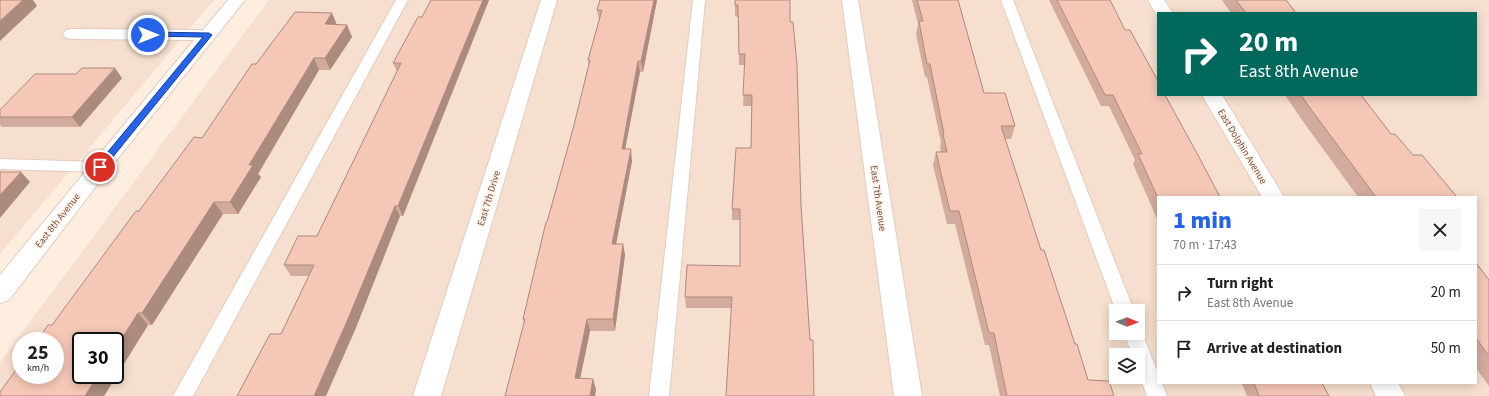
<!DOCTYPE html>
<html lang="en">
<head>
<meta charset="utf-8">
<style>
  :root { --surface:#fff; --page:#f6f6f6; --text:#222; --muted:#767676; --line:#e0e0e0; --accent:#2563eb }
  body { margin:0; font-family:"Source Sans 3",sans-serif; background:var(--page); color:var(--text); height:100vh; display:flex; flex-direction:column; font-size:15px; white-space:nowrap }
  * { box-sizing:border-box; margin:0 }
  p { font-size:13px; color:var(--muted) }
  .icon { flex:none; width:22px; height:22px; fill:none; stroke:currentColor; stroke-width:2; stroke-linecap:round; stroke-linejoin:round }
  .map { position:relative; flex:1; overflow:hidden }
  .details { position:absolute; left:1157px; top:196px; width:320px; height:188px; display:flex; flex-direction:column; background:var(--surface); border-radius:0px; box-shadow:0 2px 10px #0003 }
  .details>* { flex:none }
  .top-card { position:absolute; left:1157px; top:12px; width:320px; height:84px; border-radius:0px; box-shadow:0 2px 10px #0003; background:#00695c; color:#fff; overflow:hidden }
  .needle { width:26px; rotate:91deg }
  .buttons { position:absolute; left:1109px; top:304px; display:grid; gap:8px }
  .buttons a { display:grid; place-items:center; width:36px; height:36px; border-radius:0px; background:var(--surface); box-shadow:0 2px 10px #0003; font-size:20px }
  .speed { position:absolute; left:12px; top:332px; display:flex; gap:8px; font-size:20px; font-weight:700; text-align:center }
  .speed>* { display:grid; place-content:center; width:52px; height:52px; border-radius:50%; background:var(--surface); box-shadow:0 2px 10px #0003; line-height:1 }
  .speed small { font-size:10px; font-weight:400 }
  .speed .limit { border:2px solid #111; border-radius:6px; background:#fff; color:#111 }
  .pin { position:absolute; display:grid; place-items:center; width:34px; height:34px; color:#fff; margin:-17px; border:2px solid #fff; border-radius:50%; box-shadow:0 1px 4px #0007 }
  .me { position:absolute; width:44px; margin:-22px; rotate:90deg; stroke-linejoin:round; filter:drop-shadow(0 0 3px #0008) }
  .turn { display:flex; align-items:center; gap:14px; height:84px; padding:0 16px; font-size:18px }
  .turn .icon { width:52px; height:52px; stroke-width:2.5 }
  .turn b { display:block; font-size:28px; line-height:34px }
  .round { display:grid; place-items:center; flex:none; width:42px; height:42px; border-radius:0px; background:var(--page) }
  .head { display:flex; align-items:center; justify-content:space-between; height:68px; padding:0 16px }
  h1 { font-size:24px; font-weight:800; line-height:30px; color:var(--accent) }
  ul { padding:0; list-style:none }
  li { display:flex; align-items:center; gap:12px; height:56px; padding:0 16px; border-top:1px solid var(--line) }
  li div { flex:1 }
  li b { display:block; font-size:15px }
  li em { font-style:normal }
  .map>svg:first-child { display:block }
  .residential { fill:#f6dfce; fill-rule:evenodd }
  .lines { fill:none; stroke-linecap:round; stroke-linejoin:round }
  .lane-casing { stroke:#e4cbbf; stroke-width:2 }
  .street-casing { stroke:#e4cbbf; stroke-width:2 }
  .lane { fill:#fff; fill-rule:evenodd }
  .street { fill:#fff; fill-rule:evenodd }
  .wall { fill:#d3ab9d }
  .shaded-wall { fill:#ac8b7f }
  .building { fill:#f5c7b6; stroke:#ac8b7f }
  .route { fill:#2563eb; stroke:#184099 }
  .labels { text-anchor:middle; stroke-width:3; stroke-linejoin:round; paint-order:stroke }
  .street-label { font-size:10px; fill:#765146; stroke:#fff3e8 }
</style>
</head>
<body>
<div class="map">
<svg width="1489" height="396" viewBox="0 0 1489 396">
  <rect width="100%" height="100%" fill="#feeee0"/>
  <!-- residential -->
  <path class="residential" d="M0,0h214l-214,254z
    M269,0h1220v396h-1489v-34zM1158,13h318v82h-318zM1158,197h318v186h-318zM1116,311h22v22h-22zM21,341h34v34h-34zM81,341h34v34h-34zM1116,355h22v22h-22z"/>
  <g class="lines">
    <defs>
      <path id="lane" d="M396,0h12l-215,396h-20z
        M693,0h12l-36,396h-20z
        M1001,0h12l121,311h-18z
        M0,159l100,3 5,1 3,4 -3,4 -5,1 -100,-3z
        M1138,327l4,6 16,40v10h4l5,13h-20l-9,-25v-16h-6l-8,-22h14z"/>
      <path id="street" d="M228,0h17l-138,172 -98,128 -9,3v-28l194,-235 -122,-1 -6,-1 -3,-4 3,-4 6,-1 131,1z
        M541,0h16l-116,396h-28z
        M842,0h16l64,396h-28z
        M1148,0h16l9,13h-15v4z
        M1202,95h20l62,102h-22z
        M1370,383h28l7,13h-29z"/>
    </defs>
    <!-- lane casing -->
    <use href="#lane" class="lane-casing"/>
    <!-- street casing -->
    <use href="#street" class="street-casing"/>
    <!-- lane -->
    <use href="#lane" class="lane"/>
    <!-- street -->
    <use href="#street" class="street"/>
  </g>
  <!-- wall -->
  <path class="wall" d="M431,0h58l-86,216h-3l-45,114 -74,4 28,-58h-18l-7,-11 33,-29 80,-164 -4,-9 29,-46z
    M600,0h57l-14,72h-3l-15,77 7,12 -16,83h7l2,11 -10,76h-25l-10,47 16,11 -1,7 -71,-73 -1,-4 24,-97 26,-93 16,-63 -1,-6 11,-40 -2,-10z
    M735,0l55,22 11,183 13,191 -82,-88h-46l-1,-11 55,-31v-46h-8v-11l19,-61 1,-42h-9l2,-41h-6l-1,-48 -3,-1z
    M912,0h46l26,93 31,33 -4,13h-6l36,111 47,130 26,16h-114l-11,-51h-4l-30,-121h-8l-14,-59 3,-13h5l-1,-5 1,-5 -14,-65h-2l-9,-43 2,-10z
    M1049,0h61l48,197v24l-25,-57 2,-4 -26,-54h-8z
    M1222,0h64l10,13h-65z
    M337,25h10l5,12 -22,33h-11l-61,104 3,3 -23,37h-15l-71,111h-4l-44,71h-104l52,-71 87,-114 63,-73z
    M122,78l-42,49h-78l-2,-2v-15z
    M1285,95h76l30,39 66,63h-99l-56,-77z
    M1476,263l13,17v106l-13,-18z
    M1243,383h79l7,13h-82l-5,-12z"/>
  <!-- shaded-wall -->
  <path class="shaded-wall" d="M23,0h10l4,6 -37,35v-20z
    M483,0h6l-86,216 -5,-10z
    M654,0h3l-14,72 -2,-11z
    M332,13l5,12 -12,-1z
    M347,25l5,12 -22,33 -5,-12z
    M314,58l5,12 -61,104 3,3 -23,37 -8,-12 19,-37z
    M638,61l2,11 -17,88 -1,-11z
    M115,68l7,10 -42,49 -8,-10z
    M631,149l1,12 -18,94 -2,-11z
    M21,172l9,10 -30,36v-23z
    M214,202l9,12 -71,111 -10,-12z
    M395,206l5,10 -45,114 -29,66h-12z
    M623,244l2,11 -10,76 -2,-12z
    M138,313l10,12 -44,71h-19l13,-21h17v-26z
    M587,319l3,12 -12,58 -3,-11z
    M593,379l3,10 -1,7h-5z"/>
  <!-- building -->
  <path class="building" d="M0,0h23l-23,21z
    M431,0h52l-85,206h-3l-47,113 -34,77h-77l33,-62h11l33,-69h-30l14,-29h19l84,-173h-8l25,-46h4z
    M600,0h54l-13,61h-3l-16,88h9l-19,95h11l-10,75h-26l-12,59 18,1 -3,17h-85l20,-77h-2l23,-97h1l26,-93 17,-69h-2l14,-50h-5z
    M735,0h55v22h3l4,43 4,140 9,135h3l1,56h-88l6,-99h-47l2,-32 53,1v-57h-8l4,-61h15l1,-53h-9l2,-41h-6l-1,-49h-3z
    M917,0h41l26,93h21l10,33h-14l40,124h3l31,94h2l11,36 21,1 5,15h-107l-13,-63h-5l-30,-122h-9l-14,-59h11l-4,-18h1l-14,-70h-3l-8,-43h4z
    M1057,0h53l15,30h5l28,51v14h7l34,62 21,40h-62v1l-20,-44h4l-29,-59h-8z
    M1236,0h50l10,13h-50z
    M295,12l37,1 -7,11 22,1 -22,33h-11l-65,107h4l-23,37h-16l-72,111h-4l-23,36v-8h-34v34h17l-13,21h-85v-4l21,-29v12h34v-34h-18l11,-16h4l84,-114h3l55,-74 8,1 50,-74h4z
    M82,68h33l-43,49h-72v-7l35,-36h41z
    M1301,95h60l30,39h4l18,21h9l35,42h-81l-66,-89z
    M0,172h21l-21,23z
    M1476,263l13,17v76l-13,-18z
    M1254,383h68l7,13h-70z"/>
  <!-- route -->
  <path class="route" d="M148,32l61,1 3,2 -109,134h-6l-1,-2 1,-2 106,-128 -58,-1 -1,-1z"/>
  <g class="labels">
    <!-- street labels -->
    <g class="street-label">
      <text transform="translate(1243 146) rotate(59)" y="4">East Dolphin Avenue</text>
      <text transform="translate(488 198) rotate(-73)" y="4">East 7th Drive</text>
      <text transform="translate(879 198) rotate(82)" y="4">East 7th Avenue</text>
      <text transform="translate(57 220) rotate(-52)" y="4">East 8th Avenue</text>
    </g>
  </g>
</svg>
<div class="buttons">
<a><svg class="needle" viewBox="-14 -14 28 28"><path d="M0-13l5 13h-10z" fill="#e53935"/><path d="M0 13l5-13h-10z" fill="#767676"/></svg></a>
<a><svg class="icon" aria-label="layers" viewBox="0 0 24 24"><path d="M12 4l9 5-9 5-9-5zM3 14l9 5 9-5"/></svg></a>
</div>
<div class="speed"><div>25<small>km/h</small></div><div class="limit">30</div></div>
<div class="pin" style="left:100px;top:167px;background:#d93025"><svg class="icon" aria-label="arrive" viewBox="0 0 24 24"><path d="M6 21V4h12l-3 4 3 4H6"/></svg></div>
<svg class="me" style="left:148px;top:35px" viewBox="-20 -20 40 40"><circle r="17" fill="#2563eb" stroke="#fff" stroke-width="3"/><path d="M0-11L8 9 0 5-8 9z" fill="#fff"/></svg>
<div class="top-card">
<div class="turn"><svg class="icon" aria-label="right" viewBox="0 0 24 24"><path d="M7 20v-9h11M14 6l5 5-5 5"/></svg><div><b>20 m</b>East 8th Avenue</div></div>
</div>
<section class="details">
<div class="head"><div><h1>1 min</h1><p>70 m · 17:43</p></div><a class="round"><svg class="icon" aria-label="close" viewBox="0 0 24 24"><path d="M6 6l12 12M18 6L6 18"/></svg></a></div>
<ul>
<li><svg class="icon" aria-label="right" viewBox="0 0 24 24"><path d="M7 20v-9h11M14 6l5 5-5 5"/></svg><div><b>Turn right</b><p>East 8th Avenue</p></div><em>20 m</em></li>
<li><svg class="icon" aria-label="arrive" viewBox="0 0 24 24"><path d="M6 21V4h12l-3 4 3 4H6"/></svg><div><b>Arrive at destination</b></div><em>50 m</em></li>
</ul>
</section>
</div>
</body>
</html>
